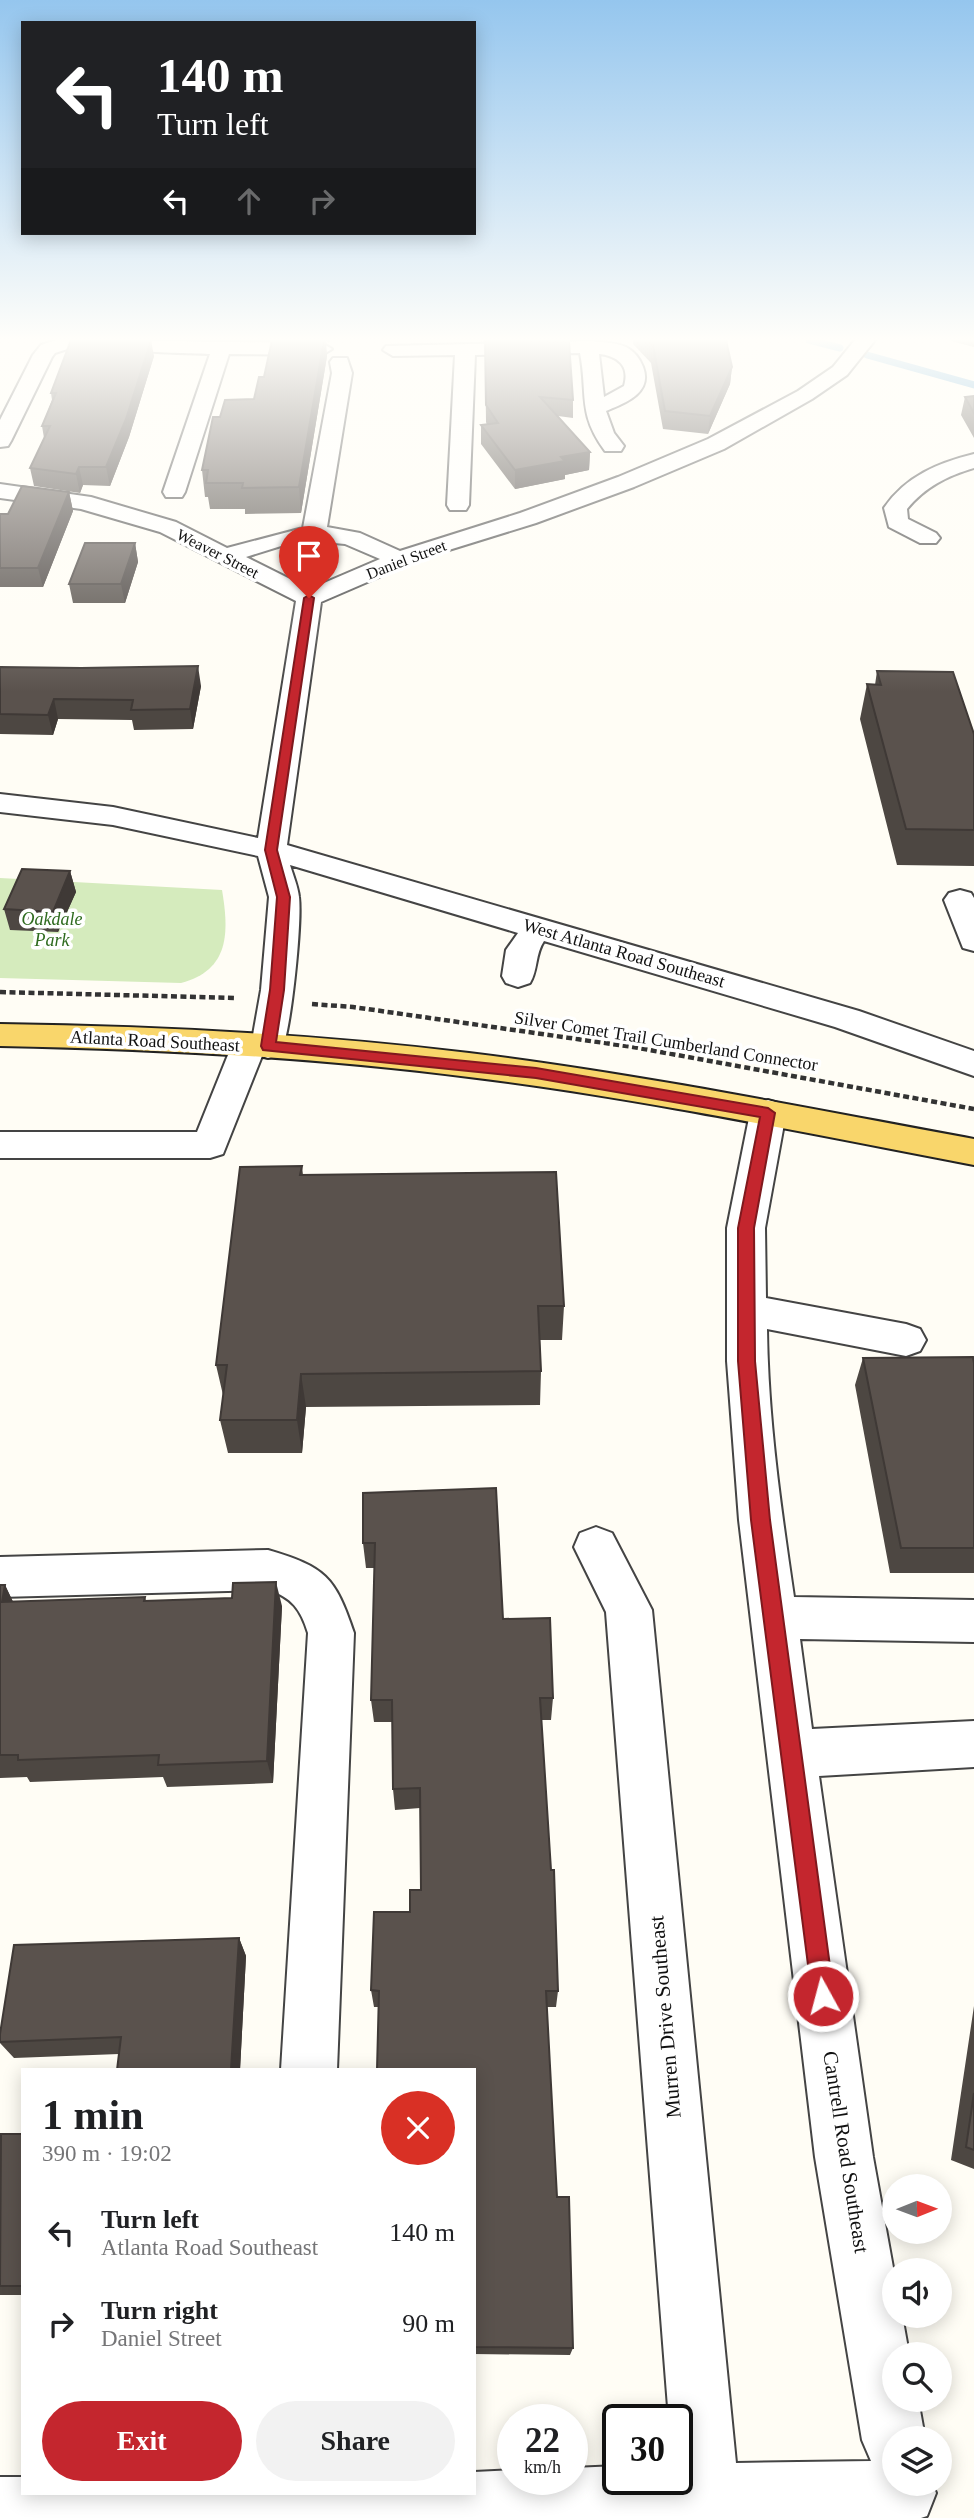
<!DOCTYPE html>
<html lang="en">
<head>
<meta charset="utf-8">
<style>
  :root { --surface:#fff; --page:#f2f2f2; --text:#202124; --muted:#757577; --accent:#c4262e }
  body { margin:0; font-family:Georgia,serif; background:var(--page); color:var(--text); height:100vh; display:flex; flex-direction:column; font-size:26px; white-space:nowrap }
  * { box-sizing:border-box; margin:0 }
  p { font-size:23px; color:var(--muted) }
  .icon { flex:none; width:38px; height:38px; fill:none; stroke:currentColor; stroke-width:2; stroke-linecap:round; stroke-linejoin:round }
  .map { position:relative; flex:1; overflow:hidden }
  .drawer { position:absolute; left:21px; top:2068px; width:455px; height:427px; display:flex; flex-direction:column; background:var(--surface); border-radius:0px; box-shadow:0 4px 18px #0003 }
  .drawer>* { flex:none }
  .hud { position:absolute; left:21px; top:21px; width:455px; height:214px; border-radius:0px; box-shadow:0 4px 18px #0003; background:#202124; color:#fff; overflow:hidden }
  .needle { width:46px; rotate:89deg }
  .fabs { position:absolute; left:882px; top:2174px; display:grid; gap:14px }
  .fabs a { display:grid; place-items:center; width:70px; height:70px; border-radius:50%; background:var(--surface); box-shadow:0 4px 18px #0003; font-size:35px }
  .speed { position:absolute; left:497px; top:2404px; display:flex; gap:14px; font-size:35px; font-weight:700; text-align:center }
  .speed>* { display:grid; place-content:center; width:91px; height:91px; border-radius:50%; background:var(--surface); box-shadow:0 4px 18px #0003; line-height:1 }
  .speed small { font-size:18px; font-weight:400 }
  .speed .limit { border:4px solid #111; border-radius:10px; background:#fff; color:#111 }
  .pin { position:absolute; display:grid; place-items:center; width:60px; height:60px; color:#fff; margin:-72px -30px; border-radius:50% 50% 50% 0; rotate:-45deg; box-shadow:0 0 7px #0007 }
  .pin .icon { rotate:45deg }
  .me { position:absolute; width:77px; margin:-38px; rotate:353deg; stroke-linejoin:round; filter:drop-shadow(0 0 5px #0008) }
  .turn { display:flex; align-items:center; gap:24px; height:147px; padding:0 21px; font-size:32px }
  .turn .icon { width:91px; height:91px; stroke-width:2.5 }
  .turn b { display:block; font-size:49px; line-height:60px }
  .lanes { display:flex; align-items:center; height:66px; padding:0 21px; background:#0003; justify-content:center; gap:35px; direction:ltr }
  .lanes .off { opacity:.35 }
  .round { display:grid; place-items:center; flex:none; width:74px; height:74px; border-radius:37px; background:var(--page) }
  .summary { display:flex; align-items:center; justify-content:space-between; height:119px; padding:0 21px }
  h1 { font-size:42px; font-weight:800; line-height:52px }
  .button { display:flex; gap:14px; margin-top:auto; padding:14px 21px }
  .button a { flex:1; height:80px; border-radius:42px; background:var(--accent); color:#fff; font-size:28px; font-weight:800; line-height:80px; text-align:center }
  .button a+a { background:var(--page); color:var(--text) }
  ul { padding:0; list-style:none }
  li { display:flex; align-items:center; gap:21px; height:91px; padding:0 21px }
  li div { flex:1 }
  li b { display:block; font-size:26px }
  li em { font-style:normal }
  .map>svg:first-child { display:block }
  .green { fill:#d5ebbd }
  .lines { fill:none; stroke-linecap:round; stroke-linejoin:round }
  .stream { stroke:#3f96cf; stroke-width:7 }
  .minor-casing { stroke:#444; stroke-width:4 }
  .major-casing { stroke:#222; stroke-width:4 }
  .path { stroke:#333; stroke-width:4.5; stroke-dasharray:6 3.5; stroke-linecap:butt }
  .minor { fill:#fff; fill-rule:evenodd }
  .major { fill:#f9d66b; fill-rule:evenodd }
  .wall { fill:#4d4742 }
  .shaded-wall { fill:#3f3936 }
  .building { fill:#5a524d; stroke:#3f3936; stroke-width:2 }
  .route { fill:#c4262e; stroke:#7f191e; stroke-width:2 }
  .labels { text-anchor:middle; stroke-width:7; stroke-linejoin:round; paint-order:stroke }
  .far-street-label { font-size:16px; fill:#111; stroke:#fff }
  .park-label { font-size:18px; font-style:italic; fill:#2f6b1f; stroke:#fff }
  .street-label { font-size:18px; fill:#111; stroke:#fff }
  .near-street-label { font-size:21px; fill:#111; stroke:#fff }
</style>
</head>
<body>
<div class="map">
<svg width="974" height="2518" viewBox="0 0 974 2518">
  <rect width="100%" height="100%" fill="#fffdf5"/>
  <!-- green -->
  <path class="green" d="M0,878l222,12c7,42 8,80 -41,93l-181,-5z"/>
  <g class="lines">
    <!-- stream -->
    <path class="stream" d="M809,340l31,8
      M867,355l107,30"/>
    <defs>
      <path id="minor" d="M56,340h30l-3,4 -28,9 -3,4 -41,84 -3,5 -8,1v-27l33,-65 8,-10z
        M91,340l231,3 10,6 -10,6 -93,-1 -44,138 -3,5h-16l-3,-5 47,-138c-21,-1 -108,-1 -119,-14z
        M855,340h20l-28,35 -35,24 -88,50 -90,38 -98,36 -113,35 -102,44 -34,243 572,166 115,40v25l-139,-49 -291,-86c-9,13 -6,29 -14,42l-12,4 -12,-4 -4,-7 4,-26 12,-17 -228,-68c3,10 8,22 9,32 3,24 -8,139 -19,157l-12,4 -6,-2 -39,98 -13,4h-210v-26h197l35,-87 5,-8 16,-2 8,-45 8,-93 -11,-41 -145,-31 -113,-13v-18l113,13 145,31 38,-237 -136,-69 -79,-23 -81,-11v-14l91,13 85,25 51,26 76,-20 29,-155 -2,-11 3,-4h14l5,15 -25,154 33,6 40,18 120,-38 98,-36 90,-38 90,-48 35,-24zM313,541l32,3 35,15 -70,30 -64,-32 35,-11z
        M588,341c13,1 26,1 38,6 8,4 14,12 17,20 10,26 -18,36 -37,44l8,22 10,13 -3,5h-16c-28,-38 -17,-57 -25,-98l-105,2 -6,150 -3,5h-16l-3,-5 8,-150 -62,1 -10,-6 3,-4zM599,354c19,2 31,12 25,32l-20,11z
        M974,454v14c-27,8 -49,19 -67,41l1,10 28,14 4,5 -4,5h-16l-31,-16 -5,-19c22,-32 54,-45 90,-54z
        M960,890l11,3 3,5v53l-11,-3 -19,-48 5,-7z
        M768,1100l13,4 5,9 -21,115 1,70 140,26 14,5 6,11 -6,11 -14,5 -139,-27c1,90 14,180 27,268l180,3v42l-174,-3 12,90 162,-8v46l-155,9 54,381 21,116v42h8l7,39h-15v45h24l7,39h-31v45h38l4,10 -9,23 -6,2h-921v-41h23v17h451v-22l39,-2v10h59v-12l46,-2v14h59v-60h-8l-63,-808 -32,-65 6,-14 16,-6 16,6 40,77 84,853 135,-2 -9,-21 -47,-283 -76,-637 -12,-159v-133l23,-115 5,-9z
        M268,1550c57,17 67,26 86,83l-17,437h-56l27,-437c-7,-23 -16,-36 -40,-43l-268,7v-40z"/>
      <path id="major" d="M0,1024c157,2 313,10 469,29 170,21 337,55 505,86v26c-168,-32 -335,-67 -505,-88 -156,-20 -312,-28 -469,-31z"/>
    </defs>
    <!-- minor casing -->
    <use href="#minor" class="minor-casing"/>
    <!-- major casing -->
    <use href="#major" class="major-casing"/>
    <!-- path -->
    <path class="path" d="M0,992l236,6
      M312,1004l41,3 280,40 341,62"/>
    <!-- minor -->
    <use href="#minor" class="minor"/>
    <!-- major -->
    <use href="#major" class="major"/>
  </g>
  <!-- wall -->
  <path class="wall" d="M272,340h58l-1,3 -3,-2 1,15 -26,157 -56,1v-5h-35l-2,-12h-3l-3,-27 18,-53 34,-18 10,-22z
    M485,340l88,60v18l-15,-2 32,36 -1,18 -24,5v4l-50,10 -34,-45v-19h6l-1,-3z
    M633,340h93l6,27 -2,17 -22,50 -45,-5 -12,-66 -18,-19z
    M951,340h23v7l-23,-6z
    M154,356l-25,81 -19,49 -27,-1 -3,8 -46,-7 -4,-18 14,-30 -2,-12 10,-26 -1,-7z
    M974,396v42l-13,-23 4,-18z
    M69,492l4,19 -30,76h-43v-73h8z
    M135,543l3,19 -13,41h-52l-4,-19z
    M0,667l201,19 -8,43 -59,1 -2,-10 -74,-1 -5,16 -53,-1z
    M877,671l97,63v132l-77,-1 -37,-146 7,-35 8,1z
    M70,871l6,21 -18,40 -48,-2 -6,-21z
    M302,1166l1,9 261,131 -2,34h-22l1,31 -1,34 -234,2 -4,46h-74l-8,-33 3,-25 -7,-30z
    M863,1358l111,5v210h-84l-35,-188z
    M363,1493l140,126 50,79 -2,22h-10l17,271 -2,16h-9l10,190 16,151 -3,7 -96,-1v-284l-95,-63h-5l-3,-17 50,-100 -1,-82 -25,2 -2,-21 -1,-67h-18l-3,-22 4,-132h-9l-3,-25z
    M0,1585h5l8,17 132,-5 1,4 136,5 -9,177 -106,4 -4,-10 -133,5 -3,-5 -27,1z
    M239,1938l7,18 -6,114h-123l2,-16 -105,4 -14,-15v-9z
    M974,2006v163l-23,-9z
    M23,2134v161h-23v-158z"/>
  <!-- shaded-wall -->
  <path class="shaded-wall" d="M151,340l3,16 -25,81 -19,49 -4,-19z
    M324,340h1l2,16 -26,157 -2,-26z
    M732,367l-2,17 -22,50 2,-18z
    M590,452l-1,18 -24,5v4l-50,10v-19l46,-13z
    M79,467l4,18 -3,8 -4,-19z
    M69,492l4,19 -30,76 -5,-19z
    M135,543l3,19 -13,41 -4,-19z
    M198,666l3,20 -8,43 -3,-20z
    M54,699l4,20 -5,16 -5,-20z
    M70,871l6,21 -18,40 -5,-20z
    M301,1374l5,33 -4,46 -5,-33z
    M276,1582l6,24 -9,177 -6,-22z
    M5,1585l12,25 -15,-8z
    M239,1938l7,18 -6,114h-9z"/>
  <!-- building -->
  <path class="building" d="M71,340h80l-25,79 -20,48h-27l-3,7 -46,-6 20,-42h-8l14,-33h-5z
    M272,340h52l-25,147 -57,1 1,-5h-37l2,-13h-6l11,-53h7l5,-17 29,-1 5,-22h5z
    M485,340l84,2 4,58 -33,-3 50,55 -29,5 4,4 -50,9 -34,-45 17,-2 -12,-18z
    M647,340h79l6,27 -22,49 -45,-5 -12,-66z
    M974,396v17l-9,-16z
    M22,486l47,6 -31,76h-38v-54h8z
    M85,543h50l-14,41h-52z
    M198,666l-8,43 -59,1 2,-10 -79,-1 -6,16 -48,-1v-47l81,1z
    M877,671l76,1 21,62v96l-68,-1 -39,-145 14,1z
    M22,869l48,2 -17,41 -49,-3z
    M302,1166l-2,9 256,-3 8,134h-26l3,65 -240,3 -4,46h-77l7,-55h-11l24,-198z
    M973,1357l1,6v185h-73l-38,-190z
    M496,1488l7,131 47,-1 3,80h-13l11,172h3l4,121h-12l11,206h12l4,151 -99,-1v-277h-97l2,-79 -8,-1 3,-78h36v-22h11l-1,-102 -27,1 -1,-89h-21l4,-157h-12v-50z
    M276,1582l-9,179 -109,4 1,-10 -141,5v-5h-18v-170h5l-3,17 143,-5 -1,4 88,-3 1,-15z
    M239,1938l-8,132h-114l4,-33 -121,5v-8l14,-89z
    M974,2093v57l-8,-3z
    M1,2134h22v152h-23z"/>
  <!-- sky -->
  <linearGradient id="sky" x2="0" y2="1"><stop stop-color="#95c6ee"/><stop offset="0.49" stop-color="#fffefa"/><stop offset="1" stop-color="#fffefa" stop-opacity="0"/></linearGradient>
  <rect width="974" height="692" fill="url(#sky)"/>
  <!-- route -->
  <path class="route" d="M309,595l5,3 -37,252 13,47 -6,93 -8,52 260,26 232,40 7,5 -21,115 1,133 15,159 64,476 -3,8 -8,3 -8,-3 -3,-8 -61,-476 -13,-159v-133l22,-111 -224,-39 -273,-28 -2,-4 9,-56 7,-93 -12,-47 39,-252z"/>
  <g class="labels">
    <!-- far-street labels -->
    <g class="far-street-label">
      <text transform="translate(218 553) rotate(27)" y="6">Weaver Street</text>
      <text transform="translate(406 559) rotate(-21)" y="6">Daniel Street</text>
    </g>
    <!-- park labels -->
    <g class="park-label">
      <text x="52" y="925">Oakdale<tspan x="52" dy="21">Park</tspan></text>
    </g>
    <!-- street labels -->
    <g class="street-label">
      <text transform="translate(624 953) rotate(16)" y="6">West Atlanta Road Southeast</text>
      <text transform="translate(155 1041) rotate(3)" y="6">Atlanta Road Southeast</text>
      <text transform="translate(666 1041) rotate(9)" y="6">Silver Comet Trail Cumberland Connector</text>
    </g>
    <!-- near-street labels -->
    <g class="near-street-label">
      <text transform="translate(665 2017) rotate(-95)" y="7">Murren Drive Southeast</text>
      <text transform="translate(846 2152) rotate(81)" y="7">Cantrell Road Southeast</text>
    </g>
  </g>
</svg>
<div class="fabs">
<a><svg class="needle" viewBox="-14 -14 28 28"><path d="M0-13l5 13h-10z" fill="#e53935"/><path d="M0 13l5-13h-10z" fill="#757577"/></svg></a>
<a><svg class="icon" aria-label="sound" viewBox="0 0 24 24"><path d="M4 9h4l5-4v14l-5-4H4zM17 9q2 3 0 6"/></svg></a>
<a><svg class="icon" aria-label="search" viewBox="0 0 24 24"><circle cx="10" cy="10" r="6"/><path d="M15 15l6 6"/></svg></a>
<a><svg class="icon" aria-label="layers" viewBox="0 0 24 24"><path d="M12 4l9 5-9 5-9-5zM3 14l9 5 9-5"/></svg></a>
</div>
<div class="speed"><div>22<small>km/h</small></div><div class="limit">30</div></div>
<div class="pin" style="left:309px;top:598px;background:#d93025"><svg class="icon" aria-label="arrive" viewBox="0 0 24 24"><path d="M6 21V4h12l-3 4 3 4H6"/></svg></div>
<svg class="me" style="left:823px;top:1996px" viewBox="-20 -20 40 40"><circle r="17" fill="#c4262e" stroke="#fff" stroke-width="3"/><path d="M0-11L8 9 0 5-8 9z" fill="#fff"/></svg>
<div class="hud">
<div class="turn"><svg class="icon" aria-label="left" viewBox="0 0 24 24"><path d="M17 20v-9H6M10 6l-5 5 5 5"/></svg><div><b>140 m</b>Turn left</div></div>
<div class="lanes"><svg class="icon" aria-label="left" viewBox="0 0 24 24"><path d="M17 20v-9H6M10 6l-5 5 5 5"/></svg><svg class="icon off" aria-label="ahead" viewBox="0 0 24 24"><path d="M12 20V5M6 11l6-6 6 6"/></svg><svg class="icon off" aria-label="right" viewBox="0 0 24 24"><path d="M7 20v-9h11M14 6l5 5-5 5"/></svg></div>
</div>
<section class="drawer">
<div class="summary"><div><h1>1 min</h1><p>390 m · 19:02</p></div><a class="round" style="background:#d93025;color:#fff"><svg class="icon" aria-label="close" viewBox="0 0 24 24"><path d="M6 6l12 12M18 6L6 18"/></svg></a></div>
<ul>
<li><svg class="icon" aria-label="left" viewBox="0 0 24 24"><path d="M17 20v-9H6M10 6l-5 5 5 5"/></svg><div><b>Turn left</b><p>Atlanta Road Southeast</p></div><em>140 m</em></li>
<li><svg class="icon" aria-label="right" viewBox="0 0 24 24"><path d="M7 20v-9h11M14 6l5 5-5 5"/></svg><div><b>Turn right</b><p>Daniel Street</p></div><em>90 m</em></li>
</ul>
<div class="button"><a>Exit</a><a>Share</a></div>
</section>
</div>
</body>
</html>
